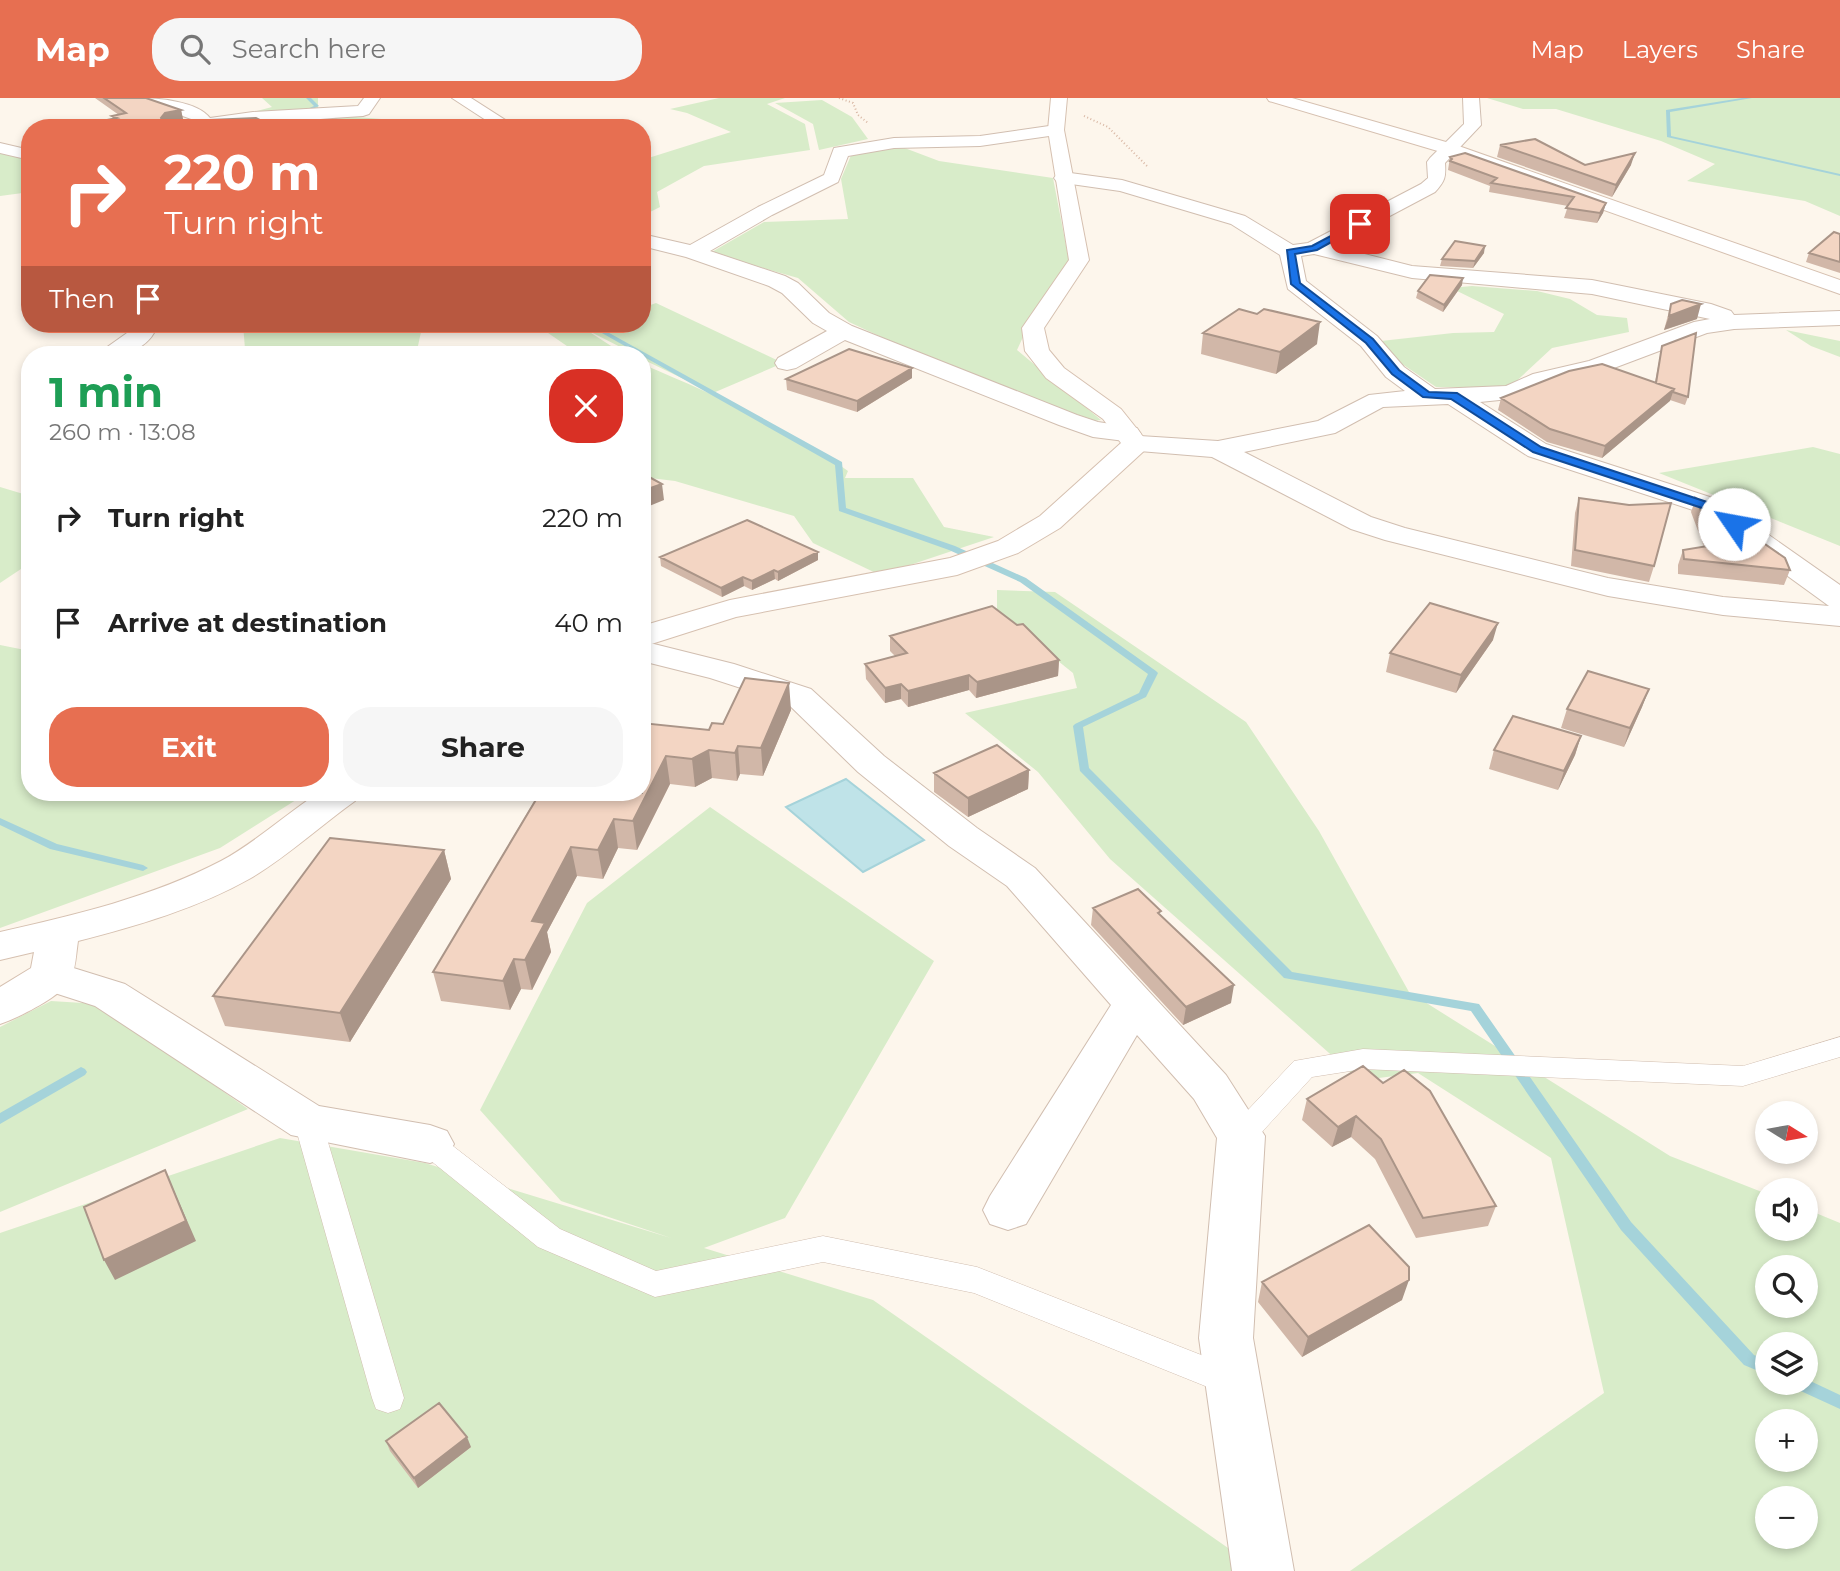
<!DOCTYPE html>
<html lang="en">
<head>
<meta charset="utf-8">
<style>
  :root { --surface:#fff; --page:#f6f6f6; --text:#222; --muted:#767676; --accent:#e76f51 }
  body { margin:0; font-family:Montserrat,sans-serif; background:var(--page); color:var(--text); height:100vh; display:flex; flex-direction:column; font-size:26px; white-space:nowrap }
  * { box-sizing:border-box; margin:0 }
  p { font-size:23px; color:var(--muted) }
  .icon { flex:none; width:38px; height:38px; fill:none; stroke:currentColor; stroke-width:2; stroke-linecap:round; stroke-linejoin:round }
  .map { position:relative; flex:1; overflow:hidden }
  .drawer { position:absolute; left:21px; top:248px; width:630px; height:455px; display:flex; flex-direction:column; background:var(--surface); border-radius:28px; box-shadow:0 4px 10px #0003 }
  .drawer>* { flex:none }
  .hud { position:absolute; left:21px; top:21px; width:630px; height:214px; border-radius:28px; box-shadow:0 4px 10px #0003; background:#e76f51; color:#fff; overflow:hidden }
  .needle { width:46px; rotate:101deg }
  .fabs { position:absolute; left:1755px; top:1003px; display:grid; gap:14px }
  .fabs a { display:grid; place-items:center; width:63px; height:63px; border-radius:50%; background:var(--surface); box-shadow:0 4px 10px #0003; font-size:35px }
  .pin { position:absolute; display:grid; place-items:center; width:60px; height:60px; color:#fff; margin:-30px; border-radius:14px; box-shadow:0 4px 10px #0006 }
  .me { position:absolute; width:77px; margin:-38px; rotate:303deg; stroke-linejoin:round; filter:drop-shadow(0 0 5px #0008) }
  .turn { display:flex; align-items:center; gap:24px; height:147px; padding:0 28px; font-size:32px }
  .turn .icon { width:91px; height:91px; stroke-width:2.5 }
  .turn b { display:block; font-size:49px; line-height:60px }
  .then { display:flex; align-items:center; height:66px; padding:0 28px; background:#0003; gap:14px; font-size:26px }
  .round { display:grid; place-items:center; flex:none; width:74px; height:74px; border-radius:28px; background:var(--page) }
  .head { display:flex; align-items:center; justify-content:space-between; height:119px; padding:0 28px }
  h1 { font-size:42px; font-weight:700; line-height:52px; color:#1e9e55 }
  .action { display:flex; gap:14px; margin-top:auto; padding:14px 28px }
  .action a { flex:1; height:80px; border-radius:28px; background:var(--accent); color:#fff; font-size:28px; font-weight:700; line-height:80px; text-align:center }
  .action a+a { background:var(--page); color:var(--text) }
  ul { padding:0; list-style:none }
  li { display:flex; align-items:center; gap:21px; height:105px; padding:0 28px }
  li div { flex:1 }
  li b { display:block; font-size:26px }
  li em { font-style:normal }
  header { display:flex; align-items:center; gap:42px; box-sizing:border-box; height:98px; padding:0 35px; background:var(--accent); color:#fff }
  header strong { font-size:33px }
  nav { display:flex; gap:38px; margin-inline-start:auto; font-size:24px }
  .search { width:490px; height:63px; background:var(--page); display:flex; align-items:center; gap:18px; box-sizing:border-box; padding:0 24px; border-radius:28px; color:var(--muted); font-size:26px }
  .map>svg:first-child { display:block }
  .green { fill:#d8ecc9; fill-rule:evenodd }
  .water { fill:#bfe3e8; stroke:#a5d3da; stroke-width:2 }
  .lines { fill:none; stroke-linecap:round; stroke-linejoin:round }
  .stream { fill:#a5d3da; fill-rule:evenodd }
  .lane-casing { stroke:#d1beb0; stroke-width:1 }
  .street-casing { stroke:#d1beb0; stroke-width:2 }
  .secondary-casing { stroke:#d6c0b0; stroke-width:2 }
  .path { stroke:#d9b8a5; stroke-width:2; stroke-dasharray:1 2.5; stroke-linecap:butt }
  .lane { fill:#fff; fill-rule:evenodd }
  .street { fill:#fff; fill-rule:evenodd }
  .secondary { fill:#fff; fill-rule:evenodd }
  .wall { fill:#d1b7a8 }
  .shaded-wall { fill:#aa9588 }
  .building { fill:#f3d5c3; stroke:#aa9588; stroke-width:2 }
  .route { fill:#1a73e8; stroke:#114b97; stroke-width:2 }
</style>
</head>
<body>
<header>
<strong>Map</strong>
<div class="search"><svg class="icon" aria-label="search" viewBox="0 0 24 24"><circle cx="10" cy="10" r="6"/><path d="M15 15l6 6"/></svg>Search here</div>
<nav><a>Map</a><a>Layers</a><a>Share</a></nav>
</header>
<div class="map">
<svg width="1840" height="1473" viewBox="0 0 1840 1473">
  <rect width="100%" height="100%" fill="#fdf6ec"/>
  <!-- green -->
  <path class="green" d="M262,0h56v16l101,8 21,6h-248l80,-21z
    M719,0h66l-18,6 38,20 5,26 -106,16 -47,26 3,15 -18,9v-56l89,-28 -44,-19 -17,-4z
    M1487,0h353v118l-35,-15 -118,-20 28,-17 -54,-23 -105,-32h-33z
    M822,2l30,17 16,22 -49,11 -6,-26 -38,-21z
    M902,49l37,14 114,17 16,83 -34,50 -18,39 84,70 -9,1 -41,-14 -64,-28 -65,-23 -73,-34 -51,-44 -88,-25 54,-31 84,-3 -7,-40 11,-26z
    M0,51l30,11v32l-30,4z
    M1472,188l65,5 33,8 27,16 30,3 2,14 -77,16 -43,40 -73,-1 -50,-34 -5,-12 72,-8 41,-1 10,-18 -53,-26z
    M656,205l127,60 -70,30 -71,-34v-4h-6l-51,-26 40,26h-45l-45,-31h107v-16z
    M243,226h171l7,8 -5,23h-163l-8,-6z
    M1786,232l54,11v16l-29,-11z
    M642,266c71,30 143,62 206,107l-3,7h68l31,49 50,10 -114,38 -67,-32 -19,-27 -119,-35 -33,-4z
    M1813,349l27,7v92l-181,-73z
    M0,389l30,9v67l-30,20z
    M997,492l58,2 191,130 73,109 90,161 261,164 97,38 1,34h38v-19l34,14v348h-490l254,-178 -53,-235 -133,-85 -55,7 -8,-4 -245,-217 -72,-87 -73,-59 112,-25 -4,-15 -76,-61zM1768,1169h38v39h-38zM1768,1246h38v38h-38zM1768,1323h38v39h-38zM1768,1400h38v38h-38z
    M0,547l30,6v142h277l-87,55 -220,80z
    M710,709l224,154 -149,257 -81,30 169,52 388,271h-1261v-338l280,-95 145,25 246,75 -110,-37 -81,-91 107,-207z
    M51,903l48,3 149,105 -248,103v-185z"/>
  <!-- water -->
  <path class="water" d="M846,681l78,61 -61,32 -77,-65z"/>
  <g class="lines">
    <!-- stream -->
    <path class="stream" d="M306,0h5l8,8 -26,12 22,10h-7l-21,-10 27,-12z
      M1742,0h10l-82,14 1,24 169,38v2l-173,-39 -1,-27z
      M586,226h7l249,138 4,46 109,38 71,32 130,93 2,2 -12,24 -63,30 6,41 203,204 187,32 152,218 123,133 14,6v14l-24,-10 -123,-135 -150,-219 -187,-33 -204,-207 -7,-45 2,-2 64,-31 9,-19 -128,-92 -71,-32 -110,-39 -4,-46z
      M0,720l57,26 86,21 5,3 -5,3 -93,-22 -50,-24z
      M81,969l4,2 2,3 -2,3 -85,49v-11z
      M1806,1281l34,16v14l-48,-22 -2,-5h16z"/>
    <defs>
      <path id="lane" d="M1840,939v20l-97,29 -380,-17 -51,8 -61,67 -10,3 -10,-3 -4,-8 4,-8 63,-67 69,-12 380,17z
        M308,1013l10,3 4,8 82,276 -4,11 -12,4 -12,-4 -4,-11 -78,-276 4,-8z
        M430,1035l10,3 120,93 96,42 167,-35 154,31 265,104 4,10 -4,10 -12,5 -256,-103 -151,-31 -168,35 -117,-50 -118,-95 -4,-8 4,-8z"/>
      <path id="street" d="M138,0c20,0 59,3 72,20l43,-6 105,-6 6,-8h16l-11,16 -6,2c-66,4 -132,12 -197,12l2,-4 26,-4 -54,-19z
        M452,0h19l47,30h-20z
        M1463,0h16l2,27 -36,38c1,14 0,18 -10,29l-102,54 79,20 180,14 119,24 20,7 3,4 106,-4v14l-106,4 -27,4 -101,38 -56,13 -31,14 -39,4 66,42 173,56 121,85v41l-117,-11 -115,-19 -223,-56 -34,-11 -139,-72 -85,-7 -4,-6 2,-3 -32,-4 -34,-12 -214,-85 -49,28 -9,2 -9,-2 -3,-5 3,-5 49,-27 -14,-8 -31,-30 -13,-7 -83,-29 -44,-11v-12l48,11 68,-38 66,-32 10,-27 60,-10 86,-2 76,-11 6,1 2,4 -2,4 -6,1 -76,11 -86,2 -46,8 -10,26 -66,33 -62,36 75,25 13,7 31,30 23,13 225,89 21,7 39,6 4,6 -1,2 78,5 100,-20 51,-26 36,-4 -19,-14 -25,-31 -73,-57 -8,-34 -49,-31 -111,-33 -63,-9 -3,-4 3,-4 6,-2 59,8 123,36 48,29 15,-2 113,-59 7,-6 -1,-16 3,-4 34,-34zM1314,156l98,24 180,16 118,25 -16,3 -105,39 -56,13 -27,12 -71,3 -31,-22 -27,-31 -71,-55 -5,-25zM1448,306l80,52 171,56 130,94 -106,-9 -115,-19 -203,-50 -34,-11 -127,-65 91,-19 48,-26z
        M0,45l30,7v10l-30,-7z
        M136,226h22c-9,27 -34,31 -59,31l4,-5 31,-22z
        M642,543l92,23 77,25 73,67 93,72 58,40 191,207 39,61 -12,202 41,233h-62l-33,-233 18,-200 -23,-39 -57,-64 -111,189 -18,6 -18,-6 -7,-14 7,-14 121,-191 -104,-119 -58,-40 -91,-74 -71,-69 -77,-25 -68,-17z
        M51,863l74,23 194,122 111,19 17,6 7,13 -7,13 -17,6 -139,-28 -196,-129 -59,-19 -6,-11 6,-11z"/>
      <path id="secondary" d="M1051,0h16l-3,32 25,130 -45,68 5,22 15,18 57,41 28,35 -4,6 -85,78 -42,25 -61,22 -221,42 -94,30v-21l88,-26 220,-42 48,-17 42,-25 81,-73 -18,-24 -57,-41 -21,-27 -3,-23 47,-68 -21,-130z
        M1267,0h25l161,46 387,136v14l-399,-142 -172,-51z
        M318,695h43l-6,8c-35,25 -67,55 -104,77 -53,30 -114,48 -173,63 -2,12 -2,28 -8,39 -8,16 -52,38 -70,44v-37l31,-19 3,-16 -34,8v-28c75,-17 152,-35 221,-71 35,-19 64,-46 97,-68z"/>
    </defs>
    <!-- lane casing -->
    <use href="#lane" class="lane-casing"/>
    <!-- street casing -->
    <use href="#street" class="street-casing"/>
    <!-- secondary casing -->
    <use href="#secondary" class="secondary-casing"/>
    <!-- path -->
    <path class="path" d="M839,0l14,5 5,12 10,8
      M1084,18l24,11 39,39"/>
    <!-- lane -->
    <use href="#lane" class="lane"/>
    <!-- street -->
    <use href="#street" class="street"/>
    <!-- secondary -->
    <use href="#secondary" class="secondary"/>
  </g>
  <!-- wall -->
  <path class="wall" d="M95,0h51l35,12 2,9 -15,3 98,1 2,5h-190l-1,-2 36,-7 -1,-3 7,-1z
    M1500,47l85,20h46l-19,32 -115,-40z
    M1450,59l156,46 -3,10 -6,10 -33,-5 4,-12 -79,-14 1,-6 -42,-16z
    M1840,136v39l-34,-11 3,-9z
    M1484,155l-11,15 -33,-2 2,-7z
    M1462,187l-19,27 -27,-14 2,-7z
    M1671,206l26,15 -33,11z
    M1257,216l60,30 -41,30 -75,-20 2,-21z
    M1662,248l26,51 -3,8 -15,-5 -68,58 -55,-16 -49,-32 3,-12 154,-16z
    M912,270v10l-55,34 -70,-22 -1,-11z
    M1579,400l75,68 -5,16 -78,-16 4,-53z
    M1696,400l94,72 -6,15 -106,-11v-9l5,-15 21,-3 -13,-35z
    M660,459l158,3 -40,21 -3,-2 -23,11 -8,-4 -22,11 -61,-31z
    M890,538l169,24 -1,16 -82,22 -7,-8 -61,17 -7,-8 -16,4 -19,-24 -1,-15 30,-8 -5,-5z
    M1493,542l-37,53 -70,-21 4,-19z
    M1649,591l-7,18 -18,40 -63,-19 6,-19z
    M642,604l3,22 64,6 14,-6 68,-14 -28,66 -23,-2 -3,7 -25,-3 -17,9 -25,-3 -33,66 -19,-2 -15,31 -26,-3 -30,56 4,20 -19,38 -11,-1 -11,21 -69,-9 -8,-29 106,-179h103z
    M1581,638l-6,19 -17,35 -69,-21 5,-19z
    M1029,672l-1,19 -60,28 -34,-25v-19z
    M444,752l7,29 -101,163 -125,-16 -12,-30z
    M1093,810l68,7 70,88 -48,22 -92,-100z
    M1363,968l133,140 -8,20 -72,12 -41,-79 -24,-22 -19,10 -30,-27 5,-21z
    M1262,1184l140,18 -100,57 -44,-55z
    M386,1343l85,6 -53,41 -28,-37z"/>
  <!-- shaded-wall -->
  <path class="shaded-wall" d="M181,12l2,9 -15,2 -4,6 -3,-9 4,-5z
    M266,25l2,5h-27z
    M1635,55l-4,12 -19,32 4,-12z
    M1606,105l-3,10 -6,10 3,-10z
    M1485,148l-1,7 -11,15 2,-7z
    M1463,180l-1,7 -19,27 1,-7z
    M1701,206l-4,15 -33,11 5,-14z
    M1320,224l-3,22 -41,30 4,-22z
    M912,270v10l-55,34v-11z
    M1674,291l-4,12 -68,57 3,-12z
    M662,386l2,16 -22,9v-18z
    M818,454v8l-40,21v-9z
    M774,472l1,9 -23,11v-9z
    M743,479l1,9 -22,11 -1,-9z
    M1498,525l-5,17 -37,53 5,-18z
    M1059,562l-1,16 -82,22 1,-16z
    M969,577v15l-61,17v-16z
    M789,585l2,27 -28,66 -2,-28z
    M901,586v15l-16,4v-15z
    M1649,591l-7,18 -18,40 6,-19z
    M642,604l3,21 -3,6z
    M1581,638l-6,19 -17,35 6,-19z
    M738,648l2,28 -3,7 -2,-28z
    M709,652l3,28 -17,9 -3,-28z
    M666,658l4,28 -33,66 -4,-29z
    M1029,672l-1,19 -60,28v-19z
    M614,721l4,29 -15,31 -5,-29z
    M571,749l6,29 -30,56 4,20 -19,38 -7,-30 7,-39z
    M444,752l7,29 -101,163 -10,-29z
    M514,861l7,30 -11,21 -7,-29z
    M1234,887l-3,18 -48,22 3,-18z
    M1356,1018l-5,21 -19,10 6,-20z
    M165,1072l31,71 -81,39 -11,-20z
    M1409,1182l-7,20 -100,57 6,-20z
    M467,1339l4,10 -53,41 -4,-10z"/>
  <!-- building -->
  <path class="building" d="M104,0h42l35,12 -16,3 -4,5 2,4 93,-4 10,5 -25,5h-159l-5,-2 40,-8 -5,-2 14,-3z
    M1535,41l50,26 50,-12 -19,32 -116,-40z
    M1465,55l141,50 -6,10 -34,-5 8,-11 -83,-14 6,-5 -47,-17 2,-2 -2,-2z
    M1834,134l6,2v28l-31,-9z
    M1455,143l30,5 -10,15 -33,-2z
    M1430,177l33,3 -19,27 -26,-14z
    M1682,202l19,4 -32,12 2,-12z
    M1239,211l18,5 7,-5 56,13 -40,30 -77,-19z
    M1696,235l-8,64 -15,-5 1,-3 -18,-6 6,-37z
    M849,251l63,19 -55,33 -71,-22z
    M1602,266l72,25 -69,57 -55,-17 -49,-31 68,-27z
    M642,375l20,11 -20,7z
    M1579,400l50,7 42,-2 -17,63 -79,-16z
    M1696,400l24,14 19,18 7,1 39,27 5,12 -106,-11 -1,-9 31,-5z
    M747,422l71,32 -40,20 -4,-2 -22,11 -9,-4 -22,11 -61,-31z
    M1430,505l68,20 -37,52 -71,-22z
    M992,508l25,19 6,-1 36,36 -82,22 -8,-7 -61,16 -7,-7 -16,4 -20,-24 42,-11 -17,-17z
    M1588,573l61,18 -19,39 -63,-19z
    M745,580l44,5 -28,65 -23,-2 -3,7 -26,-3 -17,9 -26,-3 -33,65 -19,-2 -16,31 -27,-3 -39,74 13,2 -20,37 -11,-1 -11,22 -70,-9 107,-179h102v-70l67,7 3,-7 11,1z
    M1513,618l68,20 -17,35 -70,-21z
    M997,647l32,25 -61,28 -34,-25z
    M330,740l114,12 -104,163 -127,-17z
    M1138,791l23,22 -3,2 76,72 -48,22 -93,-99z
    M1363,968l20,17 21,-13 26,21 66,115 -73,12 -42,-79 -25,-23 -18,11 -31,-28z
    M165,1072l21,51 -82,39 -20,-53z
    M1369,1127l40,42v13l-101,57 -46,-55z
    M439,1305l28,34 -53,41 -28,-37z"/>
  <!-- route -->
  <path class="route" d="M1357,124l7,2 -47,26 -22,4 5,29 73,56 26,31 30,22 28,1 84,54 172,57 26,18v5h-9l-25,-18 -172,-57 -82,-53 -28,-2 -31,-23 -26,-31 -75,-59 -4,-34 25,-4z"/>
</svg>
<div class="fabs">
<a><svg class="needle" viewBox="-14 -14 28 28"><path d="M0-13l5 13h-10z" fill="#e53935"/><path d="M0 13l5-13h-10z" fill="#767676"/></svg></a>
<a><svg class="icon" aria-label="sound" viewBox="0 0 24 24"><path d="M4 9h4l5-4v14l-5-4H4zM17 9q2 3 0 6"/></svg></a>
<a><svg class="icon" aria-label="search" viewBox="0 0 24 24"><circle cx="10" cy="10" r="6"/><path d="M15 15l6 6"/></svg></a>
<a><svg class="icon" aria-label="layers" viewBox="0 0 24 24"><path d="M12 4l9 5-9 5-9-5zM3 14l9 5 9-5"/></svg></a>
<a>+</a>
<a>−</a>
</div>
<div class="pin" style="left:1360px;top:126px;background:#d93025"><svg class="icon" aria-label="arrive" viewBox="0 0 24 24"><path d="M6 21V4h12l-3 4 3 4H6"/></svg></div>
<svg class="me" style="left:1734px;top:426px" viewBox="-20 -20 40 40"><circle r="19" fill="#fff"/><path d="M0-13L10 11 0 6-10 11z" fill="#1a73e8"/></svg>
<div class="hud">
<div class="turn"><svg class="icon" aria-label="right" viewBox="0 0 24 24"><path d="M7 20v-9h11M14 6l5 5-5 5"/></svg><div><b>220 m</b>Turn right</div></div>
<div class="then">Then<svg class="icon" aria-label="arrive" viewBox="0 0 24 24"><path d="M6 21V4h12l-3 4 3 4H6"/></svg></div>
</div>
<section class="drawer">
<div class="head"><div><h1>1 min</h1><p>260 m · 13:08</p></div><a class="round" style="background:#d93025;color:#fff"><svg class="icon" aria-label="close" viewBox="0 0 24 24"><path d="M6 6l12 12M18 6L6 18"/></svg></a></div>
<ul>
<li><svg class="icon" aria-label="right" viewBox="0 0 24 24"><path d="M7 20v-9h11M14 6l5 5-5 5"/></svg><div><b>Turn right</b></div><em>220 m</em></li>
<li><svg class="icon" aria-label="arrive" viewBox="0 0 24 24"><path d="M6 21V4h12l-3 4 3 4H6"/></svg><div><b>Arrive at destination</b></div><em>40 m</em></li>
</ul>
<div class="action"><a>Exit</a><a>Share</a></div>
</section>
</div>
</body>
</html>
